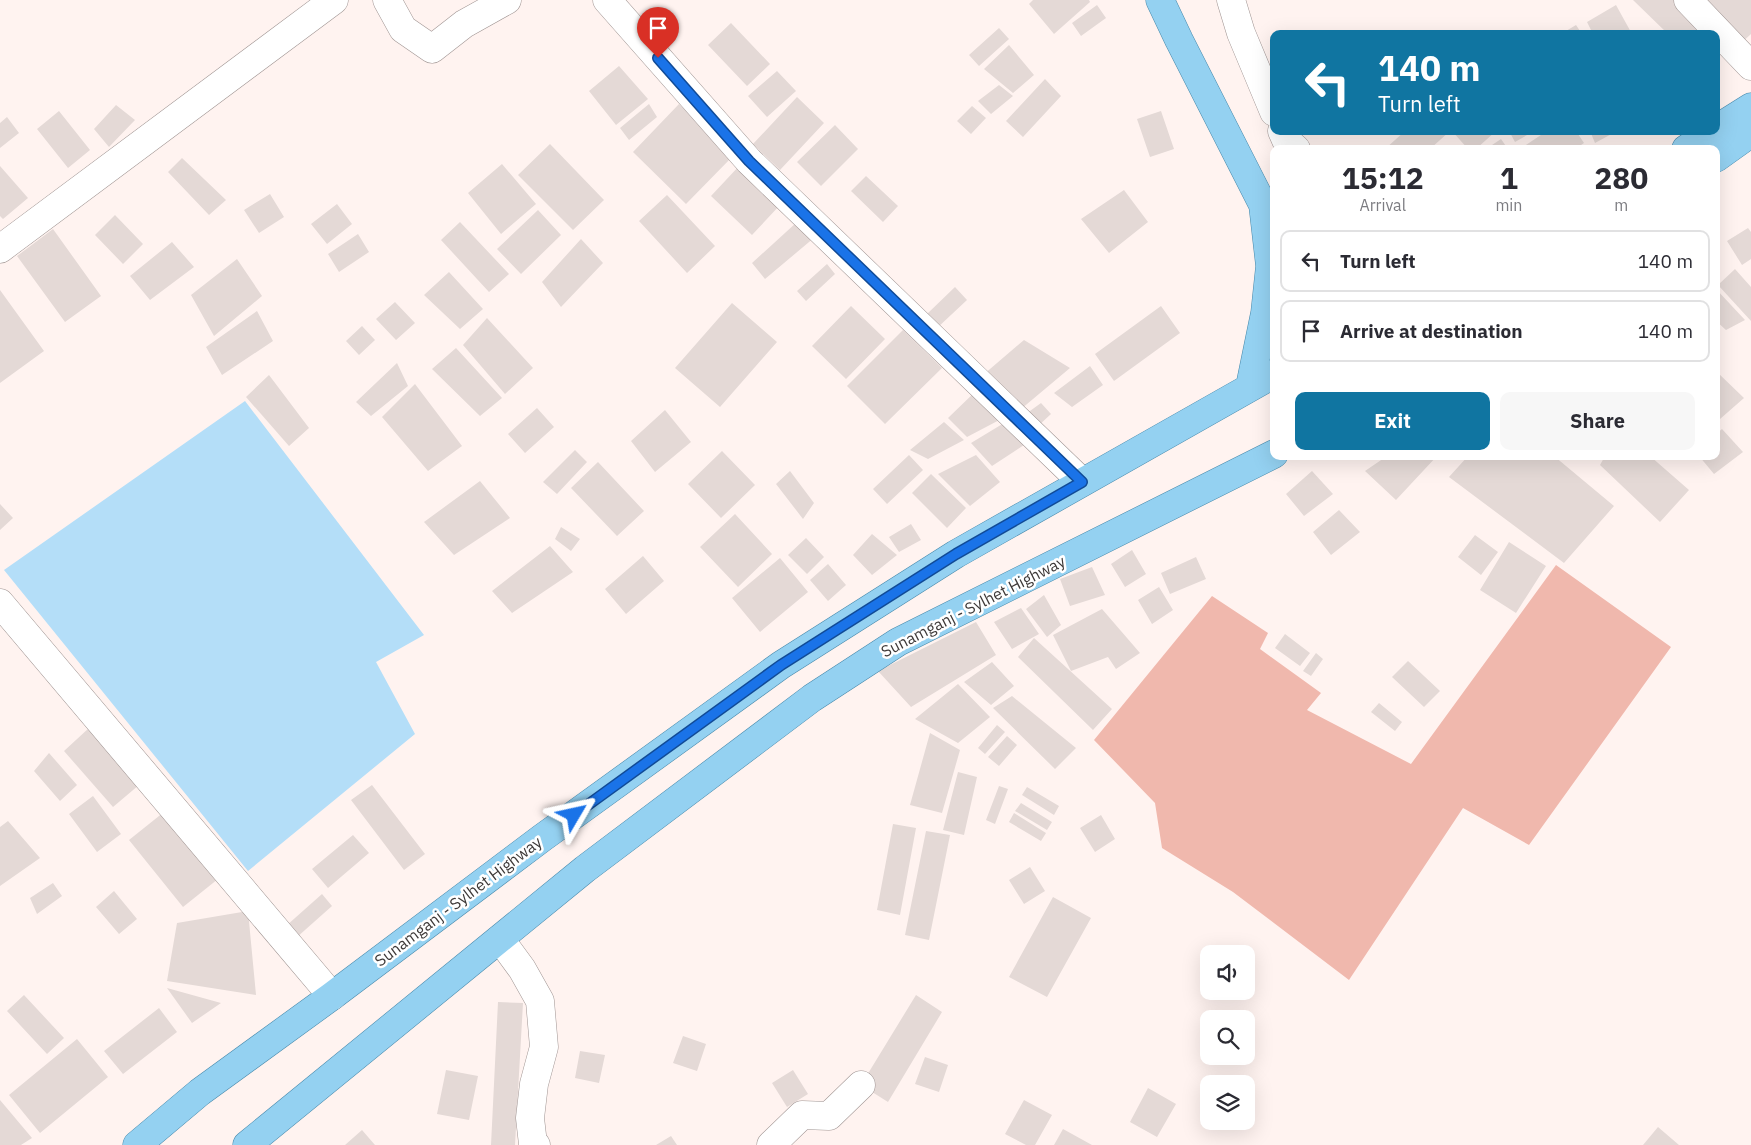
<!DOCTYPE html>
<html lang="en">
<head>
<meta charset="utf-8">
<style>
  :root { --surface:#fff; --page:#f7f7f7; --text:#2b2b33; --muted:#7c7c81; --line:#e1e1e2; --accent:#1075a1 }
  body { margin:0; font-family:"IBM Plex Sans",sans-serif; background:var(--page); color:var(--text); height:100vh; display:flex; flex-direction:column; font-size:19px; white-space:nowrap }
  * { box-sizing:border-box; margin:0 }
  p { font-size:16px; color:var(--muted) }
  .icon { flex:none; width:28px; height:28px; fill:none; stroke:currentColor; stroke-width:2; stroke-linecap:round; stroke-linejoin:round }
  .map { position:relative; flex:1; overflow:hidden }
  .panel { position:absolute; left:1270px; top:145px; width:450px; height:315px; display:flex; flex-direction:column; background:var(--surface); border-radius:10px; box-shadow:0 5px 20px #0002 }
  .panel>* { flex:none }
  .hud { position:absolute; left:1270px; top:30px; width:450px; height:105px; border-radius:10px; box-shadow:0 5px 20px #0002; background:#1075a1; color:#fff; overflow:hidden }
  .buttons { position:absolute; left:1200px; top:945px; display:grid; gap:10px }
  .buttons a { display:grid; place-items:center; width:55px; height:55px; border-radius:10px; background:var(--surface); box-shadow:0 5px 20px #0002; font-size:25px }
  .pin { position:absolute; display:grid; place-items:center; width:42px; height:42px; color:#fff; margin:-51px -21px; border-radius:50% 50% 50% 0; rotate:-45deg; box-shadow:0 0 5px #0007 }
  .pin .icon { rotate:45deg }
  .me { position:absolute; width:55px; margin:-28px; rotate:54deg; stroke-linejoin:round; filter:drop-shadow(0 0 4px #0008) }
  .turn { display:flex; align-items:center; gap:18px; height:105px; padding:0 25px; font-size:22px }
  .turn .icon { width:65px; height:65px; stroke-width:2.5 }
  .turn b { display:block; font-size:35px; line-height:42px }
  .eta { display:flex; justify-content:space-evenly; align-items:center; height:85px; text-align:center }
  .eta b { font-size:30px; font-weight:800; line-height:35px }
  .action { display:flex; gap:10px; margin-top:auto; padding:10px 25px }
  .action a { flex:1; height:58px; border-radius:10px; background:var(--accent); color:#fff; font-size:20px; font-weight:800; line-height:58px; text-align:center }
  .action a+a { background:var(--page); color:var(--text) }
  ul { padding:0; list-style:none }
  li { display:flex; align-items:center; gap:15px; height:62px; margin:0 10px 8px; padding:0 15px; border:2px solid var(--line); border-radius:10px }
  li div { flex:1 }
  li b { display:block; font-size:19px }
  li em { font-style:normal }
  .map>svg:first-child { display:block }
  .green { fill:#f0b8ad }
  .water { fill:#b4def8 }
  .building { fill:#e4d9d6 }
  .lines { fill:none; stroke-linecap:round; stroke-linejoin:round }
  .minor-casing { stroke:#9f9492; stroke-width:29 }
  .primary-casing { stroke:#4788aa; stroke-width:29 }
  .minor { stroke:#fff; stroke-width:28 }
  .primary { stroke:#94d1f1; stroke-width:28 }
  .route-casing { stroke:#114b97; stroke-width:12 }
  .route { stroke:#1a73e8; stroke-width:9 }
  .labels { text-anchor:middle; stroke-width:5; stroke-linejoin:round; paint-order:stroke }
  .street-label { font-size:16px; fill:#3d3938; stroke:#fff }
</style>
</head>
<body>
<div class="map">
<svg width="1751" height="1145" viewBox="0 0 1751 1145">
  <rect width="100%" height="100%" fill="#fff3f0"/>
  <!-- green -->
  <path class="green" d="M1556,565l115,82 -142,198 -66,-37 -114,172 -116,-88 -71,-44 -7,-45 -61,-63 118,-144 56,37 -8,16 61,44 -14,17 104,54z"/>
  <!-- water -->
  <path class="water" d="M245,401l179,234 -48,27 39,72 -167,137 -244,-301z"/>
  <!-- building -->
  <path class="building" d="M1033,0h56l1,2 -36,32 -25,-30z
    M1633,0h41l28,28 -5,6h-29z
    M1699,0h52v34l-13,12z
    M1097,5l9,13 -25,18 -9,-13z
    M1616,5l16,29h-39l-6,-12z
    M731,23l39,41 -23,22 -39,-41z
    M1576,25l6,9h-21z
    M999,28l10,11 -30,27 -10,-11z
    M1009,45l25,30 -21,18 -29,-24z
    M619,66l29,33 -32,26 -27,-34z
    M777,71l19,20 -29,26 -19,-21z
    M1045,79l16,17 -38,41 -17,-16z
    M999,85l14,11 -22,18 -13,-13z
    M797,97l27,26 -44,47 -27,-26z
    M649,104l8,13 -28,23 -9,-12z
    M679,104l53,53 -46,47 -53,-52z
    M116,105l19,15 -26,27 -15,-18z
    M972,106l14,12 -15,16 -14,-13z
    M59,111l31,39 -22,18 -31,-39z
    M1161,111l13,38 -24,8 -13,-38z
    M7,117l12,16 -19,15v-25z
    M835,125l23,24 -37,37 -24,-24z
    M1405,131h45l-20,18h-45z
    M1452,131h44l-20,18h-8z
    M1509,131h25l-19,11z
    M1547,131h29l8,12 -9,6h-55z
    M1590,131h27l-22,12z
    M1501,139l7,10h-22z
    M550,144l54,56 -31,30 -55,-55z
    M182,158l44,42 -17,15 -41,-43z
    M502,164l34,40 -35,30 -33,-41z
    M740,165l41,39 -29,31 -41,-39z
    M0,166l28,32 -25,21 -3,-3z
    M866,176l32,30 -15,16 -32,-31z
    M1124,190l24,32 -39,31 -28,-34z
    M270,194l14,23 -25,16 -15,-23z
    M667,195l48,51 -28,27 -48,-52z
    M337,204l15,20 -25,20 -16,-20z
    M538,210l23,25 -40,39 -24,-25z
    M115,215l28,29 -20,20 -28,-29z
    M460,222l49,52 -20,18 -48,-52z
    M797,222l18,15 -50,42 -13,-16z
    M1748,228l3,4v27l-9,6 -15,-24z
    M53,229l48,67 -36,26 -48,-66z
    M358,234l11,18 -30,20 -11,-18z
    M581,239l22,24 -42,44 -19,-25z
    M172,242l22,25 -44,33 -20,-24z
    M237,259l25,37 -48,40 -23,-41z
    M827,264l8,10 -29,27 -9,-10z
    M1735,269l16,18v34l-33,-36z
    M449,272l34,37 -23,20 -36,-34z
    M955,287l12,13 -31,29 -9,-15z
    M1716,289l29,31 -19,10 -10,-9z
    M0,290l44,61 -44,32z
    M395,302l20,21 -19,17 -20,-21z
    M732,303l45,39 -57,65 -45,-39z
    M851,306l34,33 -39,40 -34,-33z
    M1161,306l19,27 -66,48 -19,-27z
    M257,311l16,30 -51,34 -16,-28z
    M487,318l46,50 -28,26 -42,-49z
    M362,326l13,14 -16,15 -13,-14z
    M903,330l39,38 -57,56 -38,-38z
    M1024,340l46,28 -55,46 -32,-39z
    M456,348l46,50 -22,18 -48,-47z
    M397,363l11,23 -37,30 -15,-14z
    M1090,366l13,19 -31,22 -18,-14z
    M1716,371l28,27 -24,21 -4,-4z
    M269,375l40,53 -20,18 -43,-49z
    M415,384l47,62 -34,25 -46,-54z
    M978,389l29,27 -40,21 -19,-19z
    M1041,403l10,11 -13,12 -15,-10z
    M537,408l17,19 -29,26 -17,-19z
    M665,410l26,32 -36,30 -24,-31z
    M1009,420l21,21 -38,25 -21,-23z
    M944,422l20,18 -36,19 -18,-9z
    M1722,429l21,23 -29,22 -15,-18h17v-22z
    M575,450l12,12 -30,32 -14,-12z
    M722,451l33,34 -34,33 -33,-34z
    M909,455l14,15 -36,34 -14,-15z
    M976,455l24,27 -30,24 -32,-32z
    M1387,456h50l-41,44 -31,-29z
    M1468,456h86l60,50 -50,57 -115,-86z
    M1605,456h45l39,34 -29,32 -60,-57z
    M598,462l46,49 -27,25 -46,-48z
    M790,471l24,32 -11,16 -27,-35z
    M1312,471l21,23 -29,22 -18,-22z
    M931,474l35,34 -19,20 -35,-35z
    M480,481l30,37 -56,37 -30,-33z
    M0,504l13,14 -13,12z
    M1339,510l21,22 -29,23 -18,-23z
    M735,514l37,40 -34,33 -38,-40z
    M911,524l10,16 -22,12 -10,-15z
    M561,527l19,12 -9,12 -16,-12z
    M872,534l25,21 -25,20 -19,-20z
    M1475,535l23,17 -17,23 -23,-18z
    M806,538l18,19 -17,17 -19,-19z
    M1509,542l37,24 -30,47 -36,-23z
    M550,546l23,26 -61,41 -20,-22z
    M1132,550l14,24 -21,13 -14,-23z
    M643,556l21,25 -38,33 -21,-25z
    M1196,557l10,22 -36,15 -9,-21z
    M780,558l28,34 -48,40 -28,-34z
    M828,564l18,21 -18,16 -18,-21z
    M1092,567l13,28 -35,11 -10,-27z
    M1159,587l14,23 -21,14 -14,-24z
    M1044,595l17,30 -14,12 -21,-28z
    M1021,608l18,26 -27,15 -18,-27z
    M1102,609l38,44 -24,16 -8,-12 -37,14 -18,-36z
    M976,622l20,33 -85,52 -33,-36z
    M1285,634l25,19 -10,13 -25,-18z
    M1034,638l78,71 -19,21 -75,-73z
    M1316,653l7,6 -12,17 -8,-5z
    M1408,661l32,30 -16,16 -32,-30z
    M992,662l22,24 -23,19 -27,-23z
    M958,684l32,33 -32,26 -43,-24z
    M1012,696l64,52 -21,21 -62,-61z
    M1379,703l23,19 -7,9 -24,-19z
    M997,725l8,7 -20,22 -7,-6z
    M89,728l50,57 -26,22 -49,-56z
    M930,733l30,17 -18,63 -32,-8z
    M1007,736l10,9 -18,21 -11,-9z
    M49,753l28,32 -17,16 -26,-30z
    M958,772l19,5 -13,58 -21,-5z
    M372,785l53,69 -21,16 -53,-70z
    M999,786l9,3 -13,35 -9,-4z
    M1027,787l32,19 -5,9 -32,-20z
    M93,796l28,38 -24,18 -28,-38z
    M1021,803l31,19 -5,8 -32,-19z
    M164,812l54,67 -35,28 -54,-67z
    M1014,813l32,20 -5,8 -32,-19z
    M1101,815l14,24 -20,13 -15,-24z
    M8,821l32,37 -40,28v-59z
    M893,824l23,4 -16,87 -23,-5z
    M926,831l24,4 -21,105 -24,-5z
    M353,835l16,18 -41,35 -16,-19z
    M1030,867l15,24 -21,13 -15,-24z
    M53,883l9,13 -25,18 -7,-16z
    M114,891l23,28 -18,15 -23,-27z
    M322,894l10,12 -36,32 -10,-12z
    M1053,897l38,21 -44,79 -38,-20z
    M248,911l8,84 -89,-14 10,-58z
    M167,988l54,15 -29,20z
    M24,995l40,43 -17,16 -40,-43z
    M916,995l26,17 -54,90 -27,-17z
    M498,1002l25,1 -8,142h-24z
    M159,1008l18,24 -54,42 -19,-23z
    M683,1036l23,8 -9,27 -24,-8z
    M77,1039l31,38 -68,56 -31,-38z
    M580,1051l25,4 -6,28 -24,-5z
    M925,1057l23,8 -9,27 -24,-8z
    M446,1070l32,6 -9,44 -32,-6z
    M793,1070l15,24 -21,13 -15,-24z
    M1148,1088l28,16 -19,33 -27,-15z
    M0,1100l32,38 -11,7h-21z
    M1024,1100l28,15 -17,30h-9l-21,-11z
    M1658,1127l21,18h-36z
    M1063,1129l29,16h-38z
    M362,1130l13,15h-30z
    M671,1136l6,9h-21z"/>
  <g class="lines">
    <defs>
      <path id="minor" d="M387,0l16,29 29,20 32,-25 43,-24
        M607,0l142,161 333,321
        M1231,0l10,33 33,79
        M1688,0l63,66
        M1282,131l4,9 10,9
        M0,249l334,-249
        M0,603l332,393
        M500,939l22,30 18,32 4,46 -10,37 -4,34 3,26 3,1
        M771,1145l31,-30 27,1 32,-31"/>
      <path id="primary" d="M1160,0l19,40 84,165 11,11
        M1716,129l35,-22
        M1686,149l26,-18
        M1716,158l35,-25
        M1250,386l15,-73 5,-47 -7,-61
        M137,1145l63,-53 132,-96 210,-158 239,-173 175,-111 318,-180
        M247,1145l338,-276 227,-171 86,-56 376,-188"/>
    </defs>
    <!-- minor casing -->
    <use href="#minor" class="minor-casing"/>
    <!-- primary casing -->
    <use href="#primary" class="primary-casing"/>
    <!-- minor -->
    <use href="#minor" class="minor"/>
    <!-- primary -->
    <use href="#primary" class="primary"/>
  </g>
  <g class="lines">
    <defs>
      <path id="route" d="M574,815l207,-150 175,-111 126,-72 -333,-321 -91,-103"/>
    </defs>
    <!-- route casing -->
    <use href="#route" class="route-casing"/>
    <!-- route -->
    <use href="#route" class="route"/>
  </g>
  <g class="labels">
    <!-- street labels -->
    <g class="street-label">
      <text transform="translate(973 606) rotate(-27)" y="6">Sunamganj - Sylhet Highway</text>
      <text transform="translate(458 901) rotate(-37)" y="6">Sunamganj - Sylhet Highway</text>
    </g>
  </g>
</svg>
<div class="buttons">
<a><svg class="icon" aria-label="sound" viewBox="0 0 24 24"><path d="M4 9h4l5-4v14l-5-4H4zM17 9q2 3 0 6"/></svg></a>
<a><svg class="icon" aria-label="search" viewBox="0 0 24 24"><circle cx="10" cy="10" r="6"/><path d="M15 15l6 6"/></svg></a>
<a><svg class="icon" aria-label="layers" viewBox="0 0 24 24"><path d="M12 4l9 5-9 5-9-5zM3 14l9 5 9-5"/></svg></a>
</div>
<div class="pin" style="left:658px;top:58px;background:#d93025"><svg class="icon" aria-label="arrive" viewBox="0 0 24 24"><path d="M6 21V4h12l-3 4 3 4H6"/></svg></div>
<svg class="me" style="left:574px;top:815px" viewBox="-20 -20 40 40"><path d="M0-17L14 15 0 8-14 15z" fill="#1a73e8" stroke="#fff" stroke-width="4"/></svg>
<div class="hud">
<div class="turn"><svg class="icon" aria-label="left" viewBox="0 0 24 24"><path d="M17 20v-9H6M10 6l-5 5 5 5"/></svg><div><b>140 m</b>Turn left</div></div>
</div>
<section class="panel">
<div class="eta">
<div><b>15:12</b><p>Arrival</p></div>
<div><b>1</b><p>min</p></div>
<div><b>280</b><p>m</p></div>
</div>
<ul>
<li><svg class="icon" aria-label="left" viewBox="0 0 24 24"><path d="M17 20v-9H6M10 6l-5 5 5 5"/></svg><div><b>Turn left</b></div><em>140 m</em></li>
<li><svg class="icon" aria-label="arrive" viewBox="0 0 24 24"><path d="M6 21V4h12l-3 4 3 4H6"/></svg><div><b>Arrive at destination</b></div><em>140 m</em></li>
</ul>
<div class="action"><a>Exit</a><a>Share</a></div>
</section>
</div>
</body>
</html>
